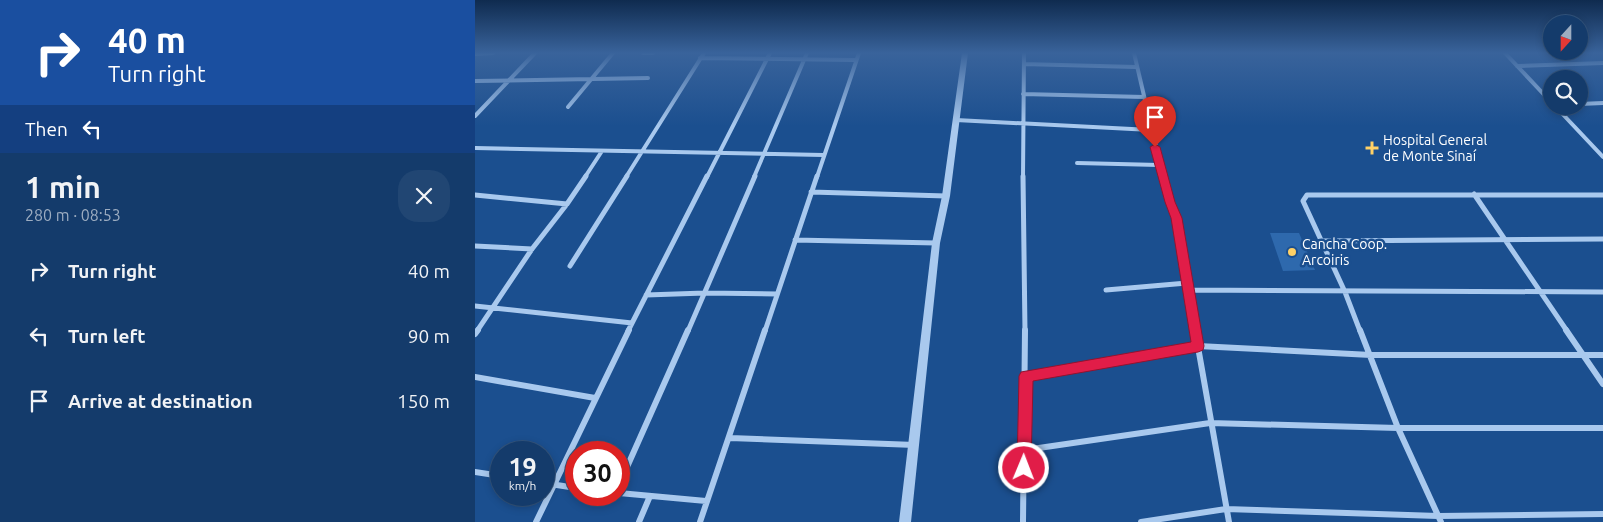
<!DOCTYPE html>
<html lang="en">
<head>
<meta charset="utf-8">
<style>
  :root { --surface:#143b6b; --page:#214673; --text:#f1f3f6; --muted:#9dadc1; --line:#33557e }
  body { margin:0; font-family:Ubuntu,sans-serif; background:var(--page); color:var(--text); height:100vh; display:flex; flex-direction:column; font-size:19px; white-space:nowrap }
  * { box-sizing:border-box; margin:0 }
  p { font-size:16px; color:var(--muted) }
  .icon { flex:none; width:28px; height:28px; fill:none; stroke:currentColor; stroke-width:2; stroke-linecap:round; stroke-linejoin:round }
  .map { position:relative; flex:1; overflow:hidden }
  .side { display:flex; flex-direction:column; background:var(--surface); width:475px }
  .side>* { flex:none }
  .top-card { background:#1a4fa0; color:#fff; overflow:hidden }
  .needle { width:32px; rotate:201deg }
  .buttons { position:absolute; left:1068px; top:15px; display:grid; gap:10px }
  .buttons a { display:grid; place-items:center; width:45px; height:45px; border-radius:50%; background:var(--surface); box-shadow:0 2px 8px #0003,0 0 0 1px var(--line); font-size:25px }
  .speed { position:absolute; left:15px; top:441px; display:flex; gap:10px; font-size:25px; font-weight:700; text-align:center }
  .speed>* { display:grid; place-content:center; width:65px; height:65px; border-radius:50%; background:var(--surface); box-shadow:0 2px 8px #0003,0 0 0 1px var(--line); line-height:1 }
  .speed small { font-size:12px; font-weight:400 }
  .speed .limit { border:8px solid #d22; background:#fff; color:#111 }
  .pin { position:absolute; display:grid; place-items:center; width:42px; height:42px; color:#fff; margin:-51px -21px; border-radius:50% 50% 50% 0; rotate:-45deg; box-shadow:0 0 5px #0007 }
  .pin .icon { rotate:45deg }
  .me { position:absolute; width:55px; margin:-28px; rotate:1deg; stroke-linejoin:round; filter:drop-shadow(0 0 4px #0008) }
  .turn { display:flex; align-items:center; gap:18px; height:105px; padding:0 25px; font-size:22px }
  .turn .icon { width:65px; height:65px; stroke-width:2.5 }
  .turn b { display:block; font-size:35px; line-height:42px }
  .then { display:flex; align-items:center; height:48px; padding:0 25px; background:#0003; gap:10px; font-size:19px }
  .round { display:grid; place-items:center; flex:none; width:52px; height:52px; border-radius:20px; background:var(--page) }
  .summary { display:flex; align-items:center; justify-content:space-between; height:85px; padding:0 25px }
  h1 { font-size:30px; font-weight:700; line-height:38px }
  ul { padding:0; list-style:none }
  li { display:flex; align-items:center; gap:15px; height:65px; padding:0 25px }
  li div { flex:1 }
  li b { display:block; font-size:19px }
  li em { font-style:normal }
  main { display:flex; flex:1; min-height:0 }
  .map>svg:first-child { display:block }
  .green { fill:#2e69ad }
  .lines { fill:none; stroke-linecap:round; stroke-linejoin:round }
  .minor-far2 { stroke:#a9c9ee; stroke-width:4 }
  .minor-far1 { stroke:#a9c9ee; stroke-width:5 }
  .minor { stroke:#a9c9ee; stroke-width:6 }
  .tertiary { fill:#a9c9ee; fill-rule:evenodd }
  .route { fill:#e11d48; stroke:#92132f }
  .poi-dot { fill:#ffd166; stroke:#1b4f8f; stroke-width:2 }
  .labels { text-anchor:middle; stroke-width:5; stroke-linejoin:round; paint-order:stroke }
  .poi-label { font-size:14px; fill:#fff; stroke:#1b4f8f; text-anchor:start }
</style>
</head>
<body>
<main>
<section class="side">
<div class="top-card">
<div class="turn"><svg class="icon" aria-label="right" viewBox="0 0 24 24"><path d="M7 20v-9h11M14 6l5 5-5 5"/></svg><div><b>40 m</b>Turn right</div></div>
<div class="then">Then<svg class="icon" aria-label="left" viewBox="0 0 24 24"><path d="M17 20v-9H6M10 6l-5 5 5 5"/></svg></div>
</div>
<div class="summary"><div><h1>1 min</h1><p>280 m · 08:53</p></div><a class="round"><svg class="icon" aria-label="close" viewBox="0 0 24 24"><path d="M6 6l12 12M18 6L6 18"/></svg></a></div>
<ul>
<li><svg class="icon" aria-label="right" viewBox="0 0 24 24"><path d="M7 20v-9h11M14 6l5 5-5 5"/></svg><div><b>Turn right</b></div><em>40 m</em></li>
<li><svg class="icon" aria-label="left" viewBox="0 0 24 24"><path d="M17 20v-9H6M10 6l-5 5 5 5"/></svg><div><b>Turn left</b></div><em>90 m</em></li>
<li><svg class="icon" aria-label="arrive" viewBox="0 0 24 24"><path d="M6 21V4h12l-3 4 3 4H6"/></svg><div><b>Arrive at destination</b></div><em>150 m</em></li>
</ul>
</section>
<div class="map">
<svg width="1128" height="522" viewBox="0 0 1128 522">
  <rect width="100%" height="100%" fill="#1b4f8f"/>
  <!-- green -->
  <path class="green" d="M795,233h29l16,37 -32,1z"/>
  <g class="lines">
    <!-- minor-far2 -->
    <path class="minor-far2" d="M168,53h10
      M659,53l29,124
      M1030,53l46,49
      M0,54l18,-1
      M225,58l156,2
      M549,64l113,3
      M1042,66l86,-3
      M0,81l173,-3
      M548,94l121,3
      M1104,104l24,-1
      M1080,106l48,51
      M93,107l45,-54
      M0,116l60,-63
      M481,120l195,10
      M0,148l348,7
      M602,163l82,2
      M110,177l17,-26
      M151,177l78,-124
      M232,177l63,-124
      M279,177l53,-124
      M342,177l42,-124
      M548,177l1,-124"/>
    <!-- minor-far1 -->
    <path class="minor-far1" d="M548,176l2,155
      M688,176l14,42 18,113
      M336,192l135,4
      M999,194l93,137
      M0,195l92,9
      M320,240l141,3
      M845,241l283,-2
      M0,246l57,3
      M95,266l57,-90
      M631,290l81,-7
      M713,290l415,2
      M171,295l59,-2 72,1
      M0,306l157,17
      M2,331l55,-82 35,-45 19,-28
      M153,331l79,-155
      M213,331l67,-155
      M290,331l52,-155
      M885,331l-15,-39 -42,-91 4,-6h296"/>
    <!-- minor -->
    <path class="minor" d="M720,330l34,192
      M885,330l38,98 43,94
      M1091,330l37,54
      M0,334l3,-4
      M551,376l172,-30 173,9h232
      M0,377l120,21
      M255,438l185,7
      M550,450l185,-27 188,5h205
      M0,472l26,4
      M69,483l32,5
      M144,485l69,-155
      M144,493l87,8
      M61,522l93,-192
      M164,522l11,-26
      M225,522l65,-192
      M548,522l2,-192
      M666,522l85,-13 212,7 165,-2"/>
    <!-- tertiary -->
    <path class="tertiary" d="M487,53h6l-18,143 -10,47 -29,279h-12l33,-279 10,-47z"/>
  </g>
  <!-- sky -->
  <linearGradient id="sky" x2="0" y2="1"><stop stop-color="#0f2b4f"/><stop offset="0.42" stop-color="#39639b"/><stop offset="1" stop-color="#39639b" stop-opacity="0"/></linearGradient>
  <rect width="1128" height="126" fill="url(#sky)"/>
  <!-- route -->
  <path class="route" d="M680,144l5,3 15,55 7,16 22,128 -1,4 -5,2 -165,29 -2,87 -2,5 -5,2 -5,-2 -2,-5 2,-92 2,-4 170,-30 -20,-124 -6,-16 -15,-55z"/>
  <!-- markers -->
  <g class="poi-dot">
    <path d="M894.5 140.5h5v5h5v5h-5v5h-5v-5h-5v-5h5z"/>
    <circle cx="817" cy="252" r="5"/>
  </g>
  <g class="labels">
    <!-- poi labels -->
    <g class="poi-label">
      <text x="908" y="145">Hospital General<tspan x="908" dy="16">de Monte Sinaí</tspan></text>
      <text x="827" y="249">Cancha Coop.<tspan x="827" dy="16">Arcoiris</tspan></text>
    </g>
  </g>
</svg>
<div class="buttons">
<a><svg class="needle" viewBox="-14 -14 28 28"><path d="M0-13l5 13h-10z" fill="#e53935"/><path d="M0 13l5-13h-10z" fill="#9dadc1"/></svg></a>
<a><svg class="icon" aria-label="search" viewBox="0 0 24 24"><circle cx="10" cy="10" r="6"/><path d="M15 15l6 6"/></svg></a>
</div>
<div class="speed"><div>19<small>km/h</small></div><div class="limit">30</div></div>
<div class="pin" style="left:680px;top:147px;background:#d93025"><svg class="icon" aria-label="arrive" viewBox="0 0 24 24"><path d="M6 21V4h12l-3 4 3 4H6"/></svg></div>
<svg class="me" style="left:549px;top:468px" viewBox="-20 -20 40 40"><circle r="17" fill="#e11d48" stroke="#fff" stroke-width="3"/><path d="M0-11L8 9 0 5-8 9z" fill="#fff"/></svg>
</div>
</main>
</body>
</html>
